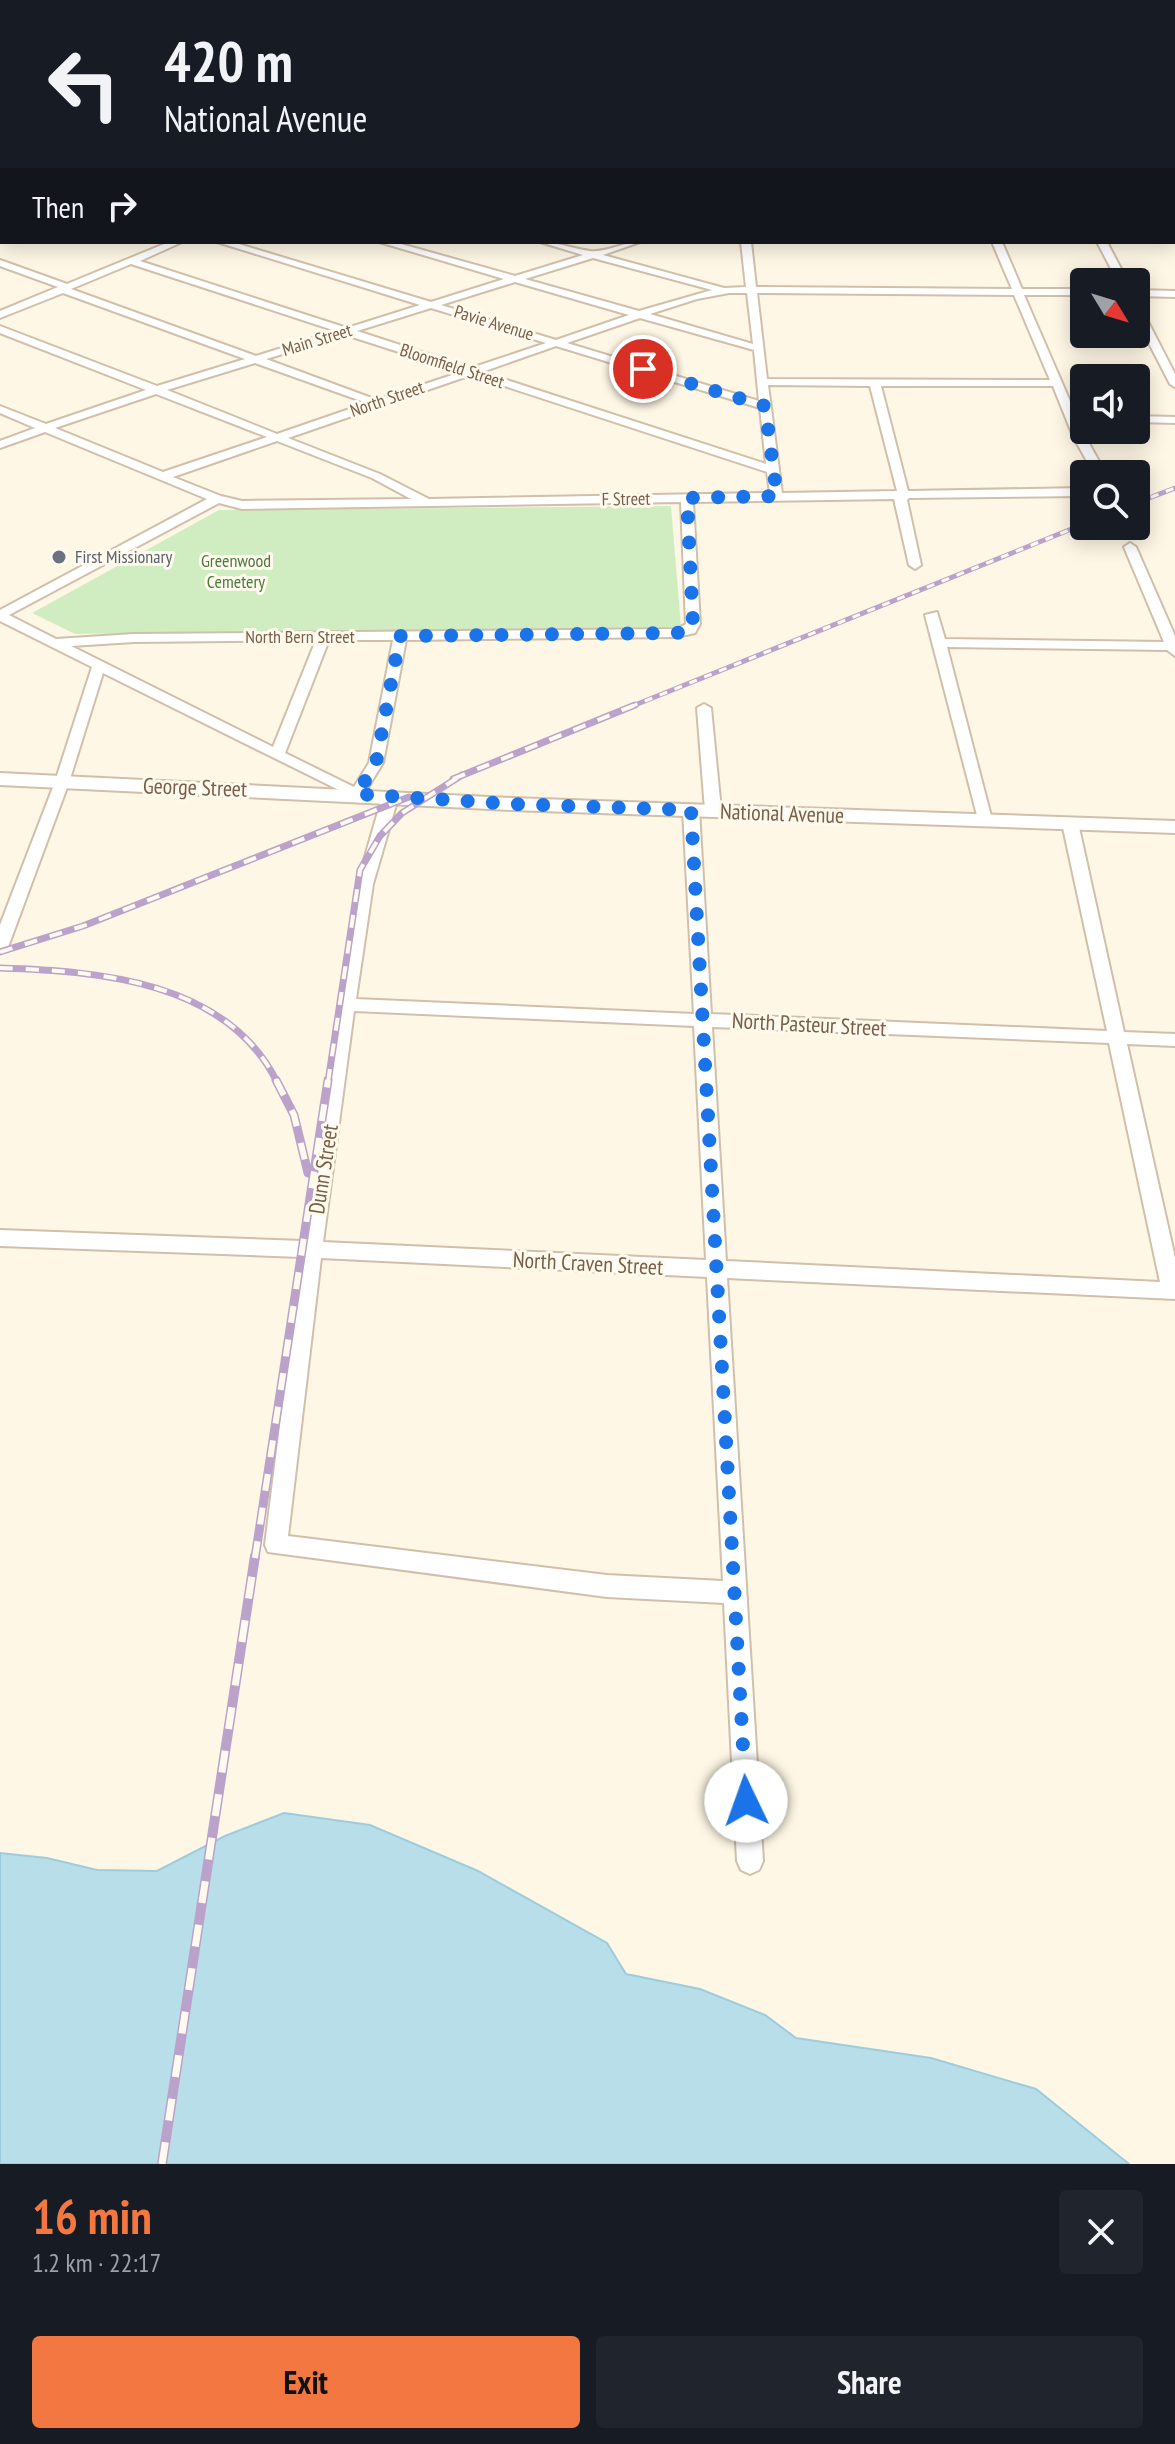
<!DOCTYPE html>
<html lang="en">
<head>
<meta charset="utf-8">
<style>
  :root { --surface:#171b24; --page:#20242c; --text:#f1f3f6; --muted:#9ea1a6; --accent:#f27740 }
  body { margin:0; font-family:"PT Sans Narrow",sans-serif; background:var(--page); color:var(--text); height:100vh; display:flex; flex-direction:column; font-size:30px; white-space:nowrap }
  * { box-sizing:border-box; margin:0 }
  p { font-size:26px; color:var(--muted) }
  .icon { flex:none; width:44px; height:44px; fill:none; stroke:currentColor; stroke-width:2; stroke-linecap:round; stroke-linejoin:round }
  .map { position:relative; height:2164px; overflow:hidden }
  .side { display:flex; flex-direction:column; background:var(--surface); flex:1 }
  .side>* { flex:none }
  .banner { position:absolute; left:0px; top:0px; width:1176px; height:244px; box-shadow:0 4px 20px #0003; background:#171b24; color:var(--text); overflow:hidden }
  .needle { width:52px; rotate:128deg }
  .buttons { position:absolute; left:1070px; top:268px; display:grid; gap:16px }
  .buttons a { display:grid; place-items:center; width:80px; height:80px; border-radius:8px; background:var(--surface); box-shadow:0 4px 20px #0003; font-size:40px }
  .pin { position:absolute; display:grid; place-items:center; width:68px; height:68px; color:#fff; margin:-34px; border:4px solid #fff; border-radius:50%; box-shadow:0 2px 8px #0007 }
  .me { position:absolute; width:88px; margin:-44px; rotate:357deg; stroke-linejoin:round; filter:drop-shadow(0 0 6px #0008) }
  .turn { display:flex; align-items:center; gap:28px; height:168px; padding:0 32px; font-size:36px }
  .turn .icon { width:104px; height:104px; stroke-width:2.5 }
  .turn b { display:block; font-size:56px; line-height:68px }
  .then { display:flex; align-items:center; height:76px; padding:0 32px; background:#0003; gap:16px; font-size:30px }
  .round { display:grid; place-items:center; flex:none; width:84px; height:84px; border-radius:8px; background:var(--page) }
  .overview { display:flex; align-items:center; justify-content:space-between; height:136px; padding:0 32px }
  h1 { font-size:48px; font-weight:700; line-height:60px; color:var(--accent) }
  .action { display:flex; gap:16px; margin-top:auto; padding:16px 32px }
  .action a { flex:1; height:92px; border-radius:8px; background:var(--accent); color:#111; font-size:32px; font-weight:700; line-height:92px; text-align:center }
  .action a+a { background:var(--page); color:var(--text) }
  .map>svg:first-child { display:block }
  .green { fill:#d0edc2 }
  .water { fill:#b8deea; stroke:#9dcddd; stroke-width:2 }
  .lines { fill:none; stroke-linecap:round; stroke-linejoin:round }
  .minor-casing { stroke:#d1bfaa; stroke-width:4 }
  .tertiary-casing { stroke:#d1bfaa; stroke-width:4 }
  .secondary-casing { stroke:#d4c0a7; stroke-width:4 }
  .primary-casing { stroke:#dfd8d3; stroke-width:4 }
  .minor { fill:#fff; fill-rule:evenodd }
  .tertiary { fill:#fff; fill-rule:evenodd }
  .secondary { fill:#fff; fill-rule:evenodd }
  .primary { fill:#ffe39c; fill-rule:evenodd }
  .rail-far3-casing { stroke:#bba2ca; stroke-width:5 }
  .rail-far2-casing { stroke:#bba2ca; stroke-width:7 }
  .rail-far1-casing { stroke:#bba2ca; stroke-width:9 }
  .rail-casing { stroke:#bba2ca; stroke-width:10 }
  .rail-far3 { stroke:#fffaee; stroke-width:3; stroke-dasharray:8; stroke-linecap:butt }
  .rail-far2 { stroke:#fffaee; stroke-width:4; stroke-dasharray:13; stroke-linecap:butt }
  .rail-far1 { stroke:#fffaee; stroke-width:6; stroke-dasharray:17; stroke-linecap:butt }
  .rail { stroke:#fffaee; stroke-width:7; stroke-dasharray:22; stroke-linecap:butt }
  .route { stroke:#1a73e8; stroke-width:14; stroke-dasharray:0 25.2 }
  .worship-dot { fill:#6b7280; stroke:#fffaee; stroke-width:3 }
  .labels { text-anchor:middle; stroke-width:6; stroke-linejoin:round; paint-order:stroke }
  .far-street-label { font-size:18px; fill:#7a5e48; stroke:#fffaee }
  .far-worship-label { font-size:18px; fill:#5b616d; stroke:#fffaee; text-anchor:start }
  .far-park-label { font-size:18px; fill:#497a3c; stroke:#fffaee }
  .street-label { font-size:22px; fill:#7a5e48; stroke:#fffaee }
</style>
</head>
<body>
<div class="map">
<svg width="1175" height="2164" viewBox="0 0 1175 2164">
  <rect width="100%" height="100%" fill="#fef7e5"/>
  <!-- green -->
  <path class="green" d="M671,506l10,121 -606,7 -43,-21 187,-103z"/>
  <!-- water -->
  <path class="water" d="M284,1813l86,12 108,46 129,72 19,31 74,15 65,26 31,23 135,20 105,31 93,75h-1129v-311l47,5 50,12 60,1 68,-35z"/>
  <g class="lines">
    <defs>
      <path id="minor" d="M1174,150h1v6h-1z
        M1174,182h1v6h-1z
        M2,192v6l-2,1v-6z
        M1174,200l1,1v7l-1,-1z
        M2,229v6l-2,1v-6z
        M1174,233h1v6h-1z
        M169,242h13l-42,19 207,67 73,-23 -203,-63h15l199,60 73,-23 -125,-37h15l121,34 68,-21 -43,-13c18,0 33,7 50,9 16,2 33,-9 50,-9l-37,13 121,33 22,-1 -5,-45h10l5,45 256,2 -20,-47h10l20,47h62v6h-60l61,141 21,38h-12l-21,-38 -20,-50h-172l27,105 176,-3v8l-175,2 -2,2 14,65 -6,4 -6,-4 -15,-66 -201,3 7,122 -5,9 -18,4 -271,3 -23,123 -21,34 -5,2 -254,-126 -34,109 -61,165 -8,6v-28l55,-143 37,-115 -92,-46v-11l207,-111 -162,-67 -45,16v-7l35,-13 -35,-15v-7l46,18 100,-34 -146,-57v-7l157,60 88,-27 -182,-66 -63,25v-7l58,-24 -58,-21v-6l67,24zM593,258l119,32 -73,21 -114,-32zM131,264l205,67 -80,25 -185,-67zM515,282l114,33 -73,25 -115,-35zM729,293h18l6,51 -103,-30 47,-15zM757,293l257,2 36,85 -283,-1zM431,308l115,35 -75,25 -114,-37zM640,318l114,32 5,51 -192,-58zM346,335l115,37 -84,28 -111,-41zM556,346l204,62 6,56 -284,-92zM255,363l112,40 -90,31 -110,-44zM471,375l296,97 3,21 -341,6 -49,-25 -92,-36zM768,385l102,1 27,105 -115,2zM156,394l111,43 -104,35 -108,-44zM277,441l95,37 39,21 -169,2 -21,-5 -48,-19zM681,502l5,122 -9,5 -543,5 -78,5 -47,-24 210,-112 23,6zM316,640l-43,107 -202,-101 63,-4zM329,640h64l-24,123 -15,24 -69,-34z
        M1097,242h10l21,40h-10z
        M1136,290l39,1v6l-39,-1z
        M1136,305l5,3 34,66v13l-5,-3 -34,-66z
        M1136,416l39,1v6l-39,-1z
        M1130,543l6,4 39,89v20l-8,-6 -220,-3 45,173 -8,5 -5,-2 -54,-208 12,-3 8,27 219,3 -40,-95z
        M704,704l7,4 10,102 -8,5 -8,-5 -8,-102z
        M390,793l8,5 -25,86 -17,115 338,15 -11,-204 8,-5 8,5 12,204 396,17 -45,-208 8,-5 8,5 46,209 51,2v12l-48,-2 48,214v41l-448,-21 36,583 -4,9 -9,4 -9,-4 -4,-9 -13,-258 -117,-6 -339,-45 -3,-7 36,-288 -301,-11v-16l303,11 54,-357 25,-86zM354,1011l340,15 12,234 -383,-18zM712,1027l397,16 51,239 -434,-21zM321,1258l386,19 16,304 -116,-6 -319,-39z"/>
      <path id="tertiary" d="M7,0h15l-17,2z
        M0,773l512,25 663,23v12l-663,-23 -512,-25z"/>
      <path id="secondary" d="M200,0h19l1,2h-19z"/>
      <path id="primary" d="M0,74h2v8h-2z"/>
    </defs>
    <!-- minor casing -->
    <use href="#minor" class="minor-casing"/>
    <!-- tertiary casing -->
    <use href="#tertiary" class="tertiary-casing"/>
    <!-- secondary casing -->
    <use href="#secondary" class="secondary-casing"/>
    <!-- primary casing -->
    <use href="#primary" class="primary-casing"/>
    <!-- minor -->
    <use href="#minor" class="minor"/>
    <!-- tertiary -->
    <use href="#tertiary" class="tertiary"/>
    <!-- secondary -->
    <use href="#secondary" class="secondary"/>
    <!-- primary -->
    <use href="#primary" class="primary"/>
    <defs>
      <path id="rail-far3" d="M1136,503l39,-15
        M630,707l454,-183"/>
      <path id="rail-far2" d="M453,779l182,-74
        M0,952l83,-26 326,-129
        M0,968c99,3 227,13 277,114
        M328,1082l32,-212 20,-34 22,-23 60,-38"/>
      <path id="rail-far1" d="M276,1080l18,35 14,58
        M255,1558l73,-478"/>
      <path id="rail" d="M162,2164l93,-608"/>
    </defs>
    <!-- rail-far3 casing -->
    <use href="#rail-far3" class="rail-far3-casing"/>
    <!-- rail-far2 casing -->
    <use href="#rail-far2" class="rail-far2-casing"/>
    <!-- rail-far1 casing -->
    <use href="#rail-far1" class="rail-far1-casing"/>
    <!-- rail casing -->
    <use href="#rail" class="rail-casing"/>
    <!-- rail-far3 -->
    <use href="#rail-far3" class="rail-far3"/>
    <!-- rail-far2 -->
    <use href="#rail-far2" class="rail-far2"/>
    <!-- rail-far1 -->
    <use href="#rail-far1" class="rail-far1"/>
    <!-- rail -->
    <use href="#rail" class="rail"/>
  </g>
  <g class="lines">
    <!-- route -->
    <path class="route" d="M643,369l122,37 12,90 -90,2 6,126 -3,6 -13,3 -277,3 -24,127 -19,31 155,10 179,6 55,991"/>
  </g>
  <!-- markers -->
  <circle class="worship-dot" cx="59" cy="557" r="8"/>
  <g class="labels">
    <!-- far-street labels -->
    <g class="far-street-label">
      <text transform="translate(494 323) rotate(17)" y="6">Pavie Avenue</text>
      <text transform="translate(317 340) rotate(-17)" y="6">Main Street</text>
      <text transform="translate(452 366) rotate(18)" y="6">Bloomfield Street</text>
      <text transform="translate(387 399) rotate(-19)" y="6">North Street</text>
      <text transform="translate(626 499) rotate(-1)" y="6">F Street</text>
      <text x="300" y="643">North Bern Street</text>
    </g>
    <!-- far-worship labels -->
    <g class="far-worship-label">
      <text x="75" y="563">First Missionary</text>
    </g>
    <!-- far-park labels -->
    <g class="far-park-label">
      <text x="236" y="567">Greenwood<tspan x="236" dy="21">Cemetery</tspan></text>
    </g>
    <!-- street labels -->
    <g class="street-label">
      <text transform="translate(195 787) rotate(2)" y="8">George Street</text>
      <text transform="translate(782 813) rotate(2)" y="8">National Avenue</text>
      <text transform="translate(809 1024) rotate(3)" y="8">North Pasteur Street</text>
      <text transform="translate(323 1169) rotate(-81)" y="8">Dunn Street</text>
      <text transform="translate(588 1263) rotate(3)" y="8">North Craven Street</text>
    </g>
  </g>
</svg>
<div class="buttons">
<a><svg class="needle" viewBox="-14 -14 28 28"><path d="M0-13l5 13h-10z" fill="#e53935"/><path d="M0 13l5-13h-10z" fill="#9ea1a6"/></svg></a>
<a><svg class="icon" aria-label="sound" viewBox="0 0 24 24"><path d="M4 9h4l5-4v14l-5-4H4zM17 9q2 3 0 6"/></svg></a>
<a><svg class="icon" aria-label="search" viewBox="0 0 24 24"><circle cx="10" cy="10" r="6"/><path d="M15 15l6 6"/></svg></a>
</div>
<div class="pin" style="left:643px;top:369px;background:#d93025"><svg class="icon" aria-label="arrive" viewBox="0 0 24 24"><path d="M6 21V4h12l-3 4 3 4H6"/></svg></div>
<svg class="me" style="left:746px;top:1801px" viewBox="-20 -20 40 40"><circle r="19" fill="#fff"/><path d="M0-13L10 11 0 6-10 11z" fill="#1a73e8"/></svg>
<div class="banner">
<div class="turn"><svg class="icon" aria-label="left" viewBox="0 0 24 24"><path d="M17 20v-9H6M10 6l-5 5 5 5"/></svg><div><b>420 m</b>National Avenue</div></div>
<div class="then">Then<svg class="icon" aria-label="right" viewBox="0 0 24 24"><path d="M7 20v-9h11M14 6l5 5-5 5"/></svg></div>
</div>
</div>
<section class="side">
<div class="overview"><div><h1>16 min</h1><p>1.2 km · 22:17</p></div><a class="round"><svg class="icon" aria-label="close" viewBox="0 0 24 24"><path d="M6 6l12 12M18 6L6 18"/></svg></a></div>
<div class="action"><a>Exit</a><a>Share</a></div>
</section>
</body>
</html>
